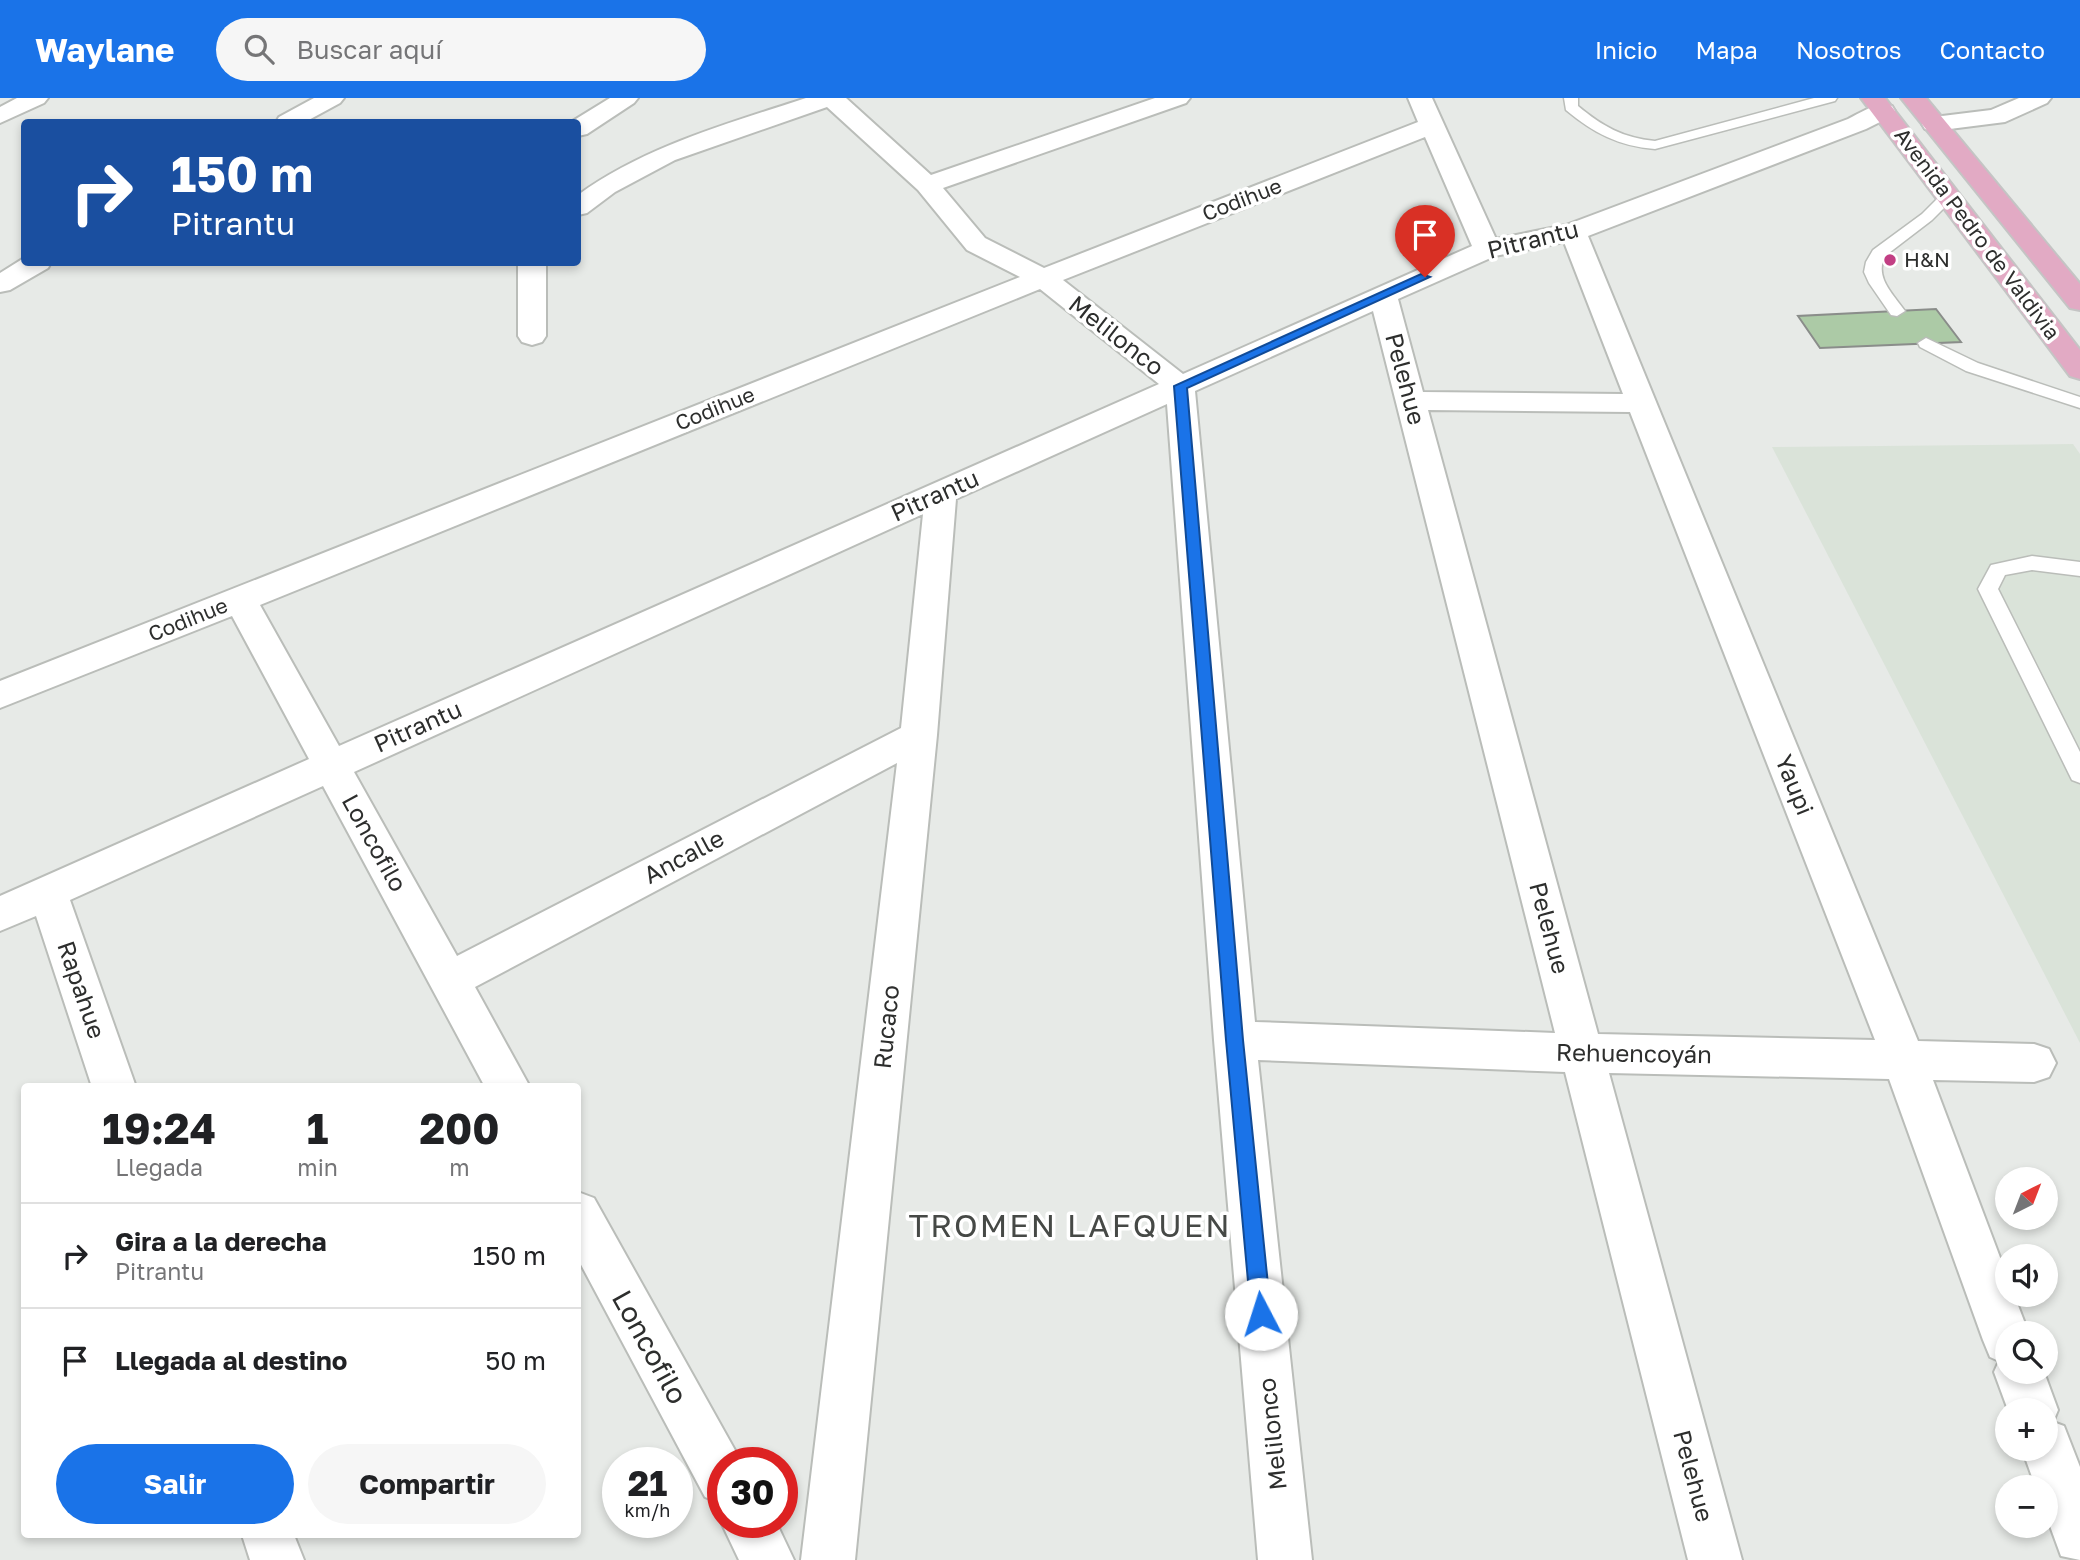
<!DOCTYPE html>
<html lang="es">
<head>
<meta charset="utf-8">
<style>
  :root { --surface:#fff; --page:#f6f6f6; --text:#202124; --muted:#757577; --line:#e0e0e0; --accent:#1a73e8 }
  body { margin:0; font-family:"Golos Text",sans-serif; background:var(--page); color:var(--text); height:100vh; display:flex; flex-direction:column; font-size:26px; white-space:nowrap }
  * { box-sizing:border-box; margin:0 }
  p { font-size:23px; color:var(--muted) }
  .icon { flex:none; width:38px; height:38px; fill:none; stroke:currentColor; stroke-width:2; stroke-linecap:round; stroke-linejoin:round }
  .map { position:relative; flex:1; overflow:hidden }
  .drawer { position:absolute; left:21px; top:985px; width:560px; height:455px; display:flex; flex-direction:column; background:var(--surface); border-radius:7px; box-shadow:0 4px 10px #0003 }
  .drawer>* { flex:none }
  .hud { position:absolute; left:21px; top:21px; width:560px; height:147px; border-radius:7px; box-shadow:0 4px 10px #0003; background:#1a4fa0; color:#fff; overflow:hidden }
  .needle { width:46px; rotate:42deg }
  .buttons { position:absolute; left:1995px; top:1069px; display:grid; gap:14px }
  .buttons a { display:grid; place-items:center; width:63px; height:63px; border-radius:50%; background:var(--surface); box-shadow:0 4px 10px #0003; font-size:35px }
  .speed { position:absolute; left:602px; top:1349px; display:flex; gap:14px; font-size:35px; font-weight:700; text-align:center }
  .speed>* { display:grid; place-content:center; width:91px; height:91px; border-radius:50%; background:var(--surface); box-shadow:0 4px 10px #0003; line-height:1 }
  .speed small { font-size:18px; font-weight:400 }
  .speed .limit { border:10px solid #d22; background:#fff; color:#111 }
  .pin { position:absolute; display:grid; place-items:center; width:60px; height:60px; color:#fff; margin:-72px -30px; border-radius:50% 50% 50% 0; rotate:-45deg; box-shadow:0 0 7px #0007 }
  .pin .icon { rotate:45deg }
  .me { position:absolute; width:77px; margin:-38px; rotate:355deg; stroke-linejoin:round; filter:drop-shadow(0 0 5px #0008) }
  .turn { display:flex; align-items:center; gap:24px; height:147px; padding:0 35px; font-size:32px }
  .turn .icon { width:91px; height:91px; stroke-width:2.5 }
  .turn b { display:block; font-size:49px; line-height:60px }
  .eta { display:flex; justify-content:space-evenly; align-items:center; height:119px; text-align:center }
  .eta b { font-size:42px; font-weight:700; line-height:49px }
  .cta { display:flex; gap:14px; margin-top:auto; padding:14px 35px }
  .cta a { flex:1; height:80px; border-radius:42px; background:var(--accent); color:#fff; font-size:28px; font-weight:700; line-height:80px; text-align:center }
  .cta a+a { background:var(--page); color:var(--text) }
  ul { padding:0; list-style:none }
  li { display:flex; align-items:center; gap:21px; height:105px; padding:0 35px; border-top:2px solid var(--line) }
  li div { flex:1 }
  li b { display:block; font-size:26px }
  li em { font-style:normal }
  header { display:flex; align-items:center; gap:42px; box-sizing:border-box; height:98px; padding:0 35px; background:var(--accent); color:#fff }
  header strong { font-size:33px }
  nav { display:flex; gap:38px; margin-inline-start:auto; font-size:24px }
  .search { width:490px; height:63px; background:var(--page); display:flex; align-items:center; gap:18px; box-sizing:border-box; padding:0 24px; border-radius:38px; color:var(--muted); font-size:26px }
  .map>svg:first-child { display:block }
  .built { fill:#dae3d9 }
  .building { fill:#accaa6; stroke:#8a8d8a; stroke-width:2 }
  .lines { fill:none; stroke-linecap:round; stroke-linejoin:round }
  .service-casing { stroke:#babdb9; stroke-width:3 }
  .minor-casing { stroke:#babdb9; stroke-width:4 }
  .primary-casing { stroke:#c4c4c4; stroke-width:4 }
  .service { fill:#fff; fill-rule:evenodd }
  .minor { fill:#fff; fill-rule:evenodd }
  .primary { fill:#e2aac4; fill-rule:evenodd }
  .route { fill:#1a73e8; stroke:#114b97; stroke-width:2 }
  .poi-dot { fill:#c23f84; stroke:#fff; stroke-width:2.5 }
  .labels { text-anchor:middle; stroke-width:7; stroke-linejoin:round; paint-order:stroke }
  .far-street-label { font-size:21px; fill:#2d2e2d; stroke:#fff }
  .far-poi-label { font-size:21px; fill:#2d2e2d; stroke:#fff; text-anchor:start }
  .street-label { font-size:24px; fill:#2d2e2d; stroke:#fff }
  .near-street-label { font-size:28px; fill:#2d2e2d; stroke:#fff }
  .near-neighbourhood-label { font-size:32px; letter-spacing:2px; fill:#464946; stroke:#fff }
</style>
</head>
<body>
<header>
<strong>Waylane</strong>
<div class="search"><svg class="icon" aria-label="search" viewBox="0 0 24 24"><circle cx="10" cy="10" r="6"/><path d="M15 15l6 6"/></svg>Buscar aquí</div>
<nav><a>Inicio</a><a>Mapa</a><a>Nosotros</a><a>Contacto</a></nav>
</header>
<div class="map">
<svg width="2080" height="1462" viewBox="0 0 2080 1462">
  <rect width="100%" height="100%" fill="#e7eae7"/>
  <!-- built -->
  <path class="built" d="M2073,346l7,10v589l-308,-596z"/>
  <!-- building -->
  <path class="building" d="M1936,211l25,33 -141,6 -22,-32z"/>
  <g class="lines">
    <defs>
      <path id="service" d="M1564,0h14v8c24,20 45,32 77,35l159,-43h23l-2,3 -180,48c-37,-3 -61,-16 -89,-39z
        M1948,93l8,5 -24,24 -47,36c-11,21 8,38 20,55l-8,5 -6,-1 -22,-32 -5,-11 2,-10 7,-12 49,-36 21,-21z
        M1926,240l52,25 102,34v11l-114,-37 -46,-24 -2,-4z
        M2032,458l48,6v14l-48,-6 -27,5 -7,14 82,163v31l-8,-3 -3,-6 -91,-185 13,-24z"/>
      <path id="minor" d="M17,0h31l-4,5 -44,20v-16z
        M314,0h30l-4,5 -35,19h-29l3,-5z
        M610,0h28l-4,5 -47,31 -9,2v-14h-7z
        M806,0h40l85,77 224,-77h35l-4,5 -243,85 42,50 59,30 374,-146 -10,-24h24l64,141 70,-14 282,-106c14,-7 28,-17 44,-13l3,5 -3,5 -26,13 -278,107 330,805 116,3 15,5 7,14 -7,14 -15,5 -101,-2 74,196v19h7l15,39h-22v38h37l14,38 -5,12 11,4 16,41v93l-19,-4 -15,-41v-27h-10l-14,-39h24v-39h-38l-14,-38 5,-11 -9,-4 -7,-17 -94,-261 -280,-6 133,487h-54l-123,-488 -307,-12 54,500h-54l-44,-520 -47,-636 -211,95 -19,236 -82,825h-54l96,-797 -422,224 55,100h-45l-162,-301 -253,114 66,187h-44l-56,-171 -36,15v-35l309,-137 -77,-143 -232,92v-27l1020,-404 -53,-27 -49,-60 -91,-83 -152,53 -60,32 -28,21 -9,2v-20c68,-49 149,-71 228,-97zM1425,39l47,109 -289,128 -120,-94zM1564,144l59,152 -200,-2 -25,-93 97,-43zM1040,191l119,95 -820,362 -79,-141zM1373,213l182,722 -300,-11 -60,-631zM1428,312l202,2 245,628 -277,-6zM923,416l-22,214 -444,228 -103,-184z
        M2019,0h32l-4,5 -42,19 -71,9 -9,-2 -3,-5 3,-5 9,-2 57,-7z
        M24,160v4h27l-3,6 -38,22 -10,2v-19z
        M518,164h28v74l-4,6 -10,3 -10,-3 -4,-6z
        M578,1094l16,6 147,263 1,2h-19v42l-18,-8 -127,-238z
        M723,1419v5h53l18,38h-55l-18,-38z
        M242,1437h52l10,25h-54z"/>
      <path id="primary" d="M1861,0h24l195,252v29l-10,-3z
        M1901,0h25l154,186v26l-10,-2z"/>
    </defs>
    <!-- service casing -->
    <use href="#service" class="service-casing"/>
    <!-- minor casing -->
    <use href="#minor" class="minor-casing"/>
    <!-- primary casing -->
    <use href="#primary" class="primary-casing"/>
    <!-- service -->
    <use href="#service" class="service"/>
    <!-- minor -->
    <use href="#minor" class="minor"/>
    <!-- primary -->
    <use href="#primary" class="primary"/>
  </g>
  <!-- route -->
  <path class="route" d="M1421,176l9,3 -243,111 56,652 28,274 -3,7 -7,3 -7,-3 -3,-7 -25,-274 -52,-654z"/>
  <!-- markers -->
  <circle class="poi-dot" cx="1890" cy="162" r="7"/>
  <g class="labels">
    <!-- far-street labels -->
    <g class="far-street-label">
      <text transform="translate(1242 102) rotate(-21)" y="7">Codihue</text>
      <text transform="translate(1977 136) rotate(53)" y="7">Avenida Pedro de Valdivia</text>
      <text transform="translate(715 311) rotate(-22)" y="7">Codihue</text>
      <text transform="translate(188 522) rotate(-22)" y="7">Codihue</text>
    </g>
    <!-- far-poi labels -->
    <g class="far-poi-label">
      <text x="1904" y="169">H&amp;N</text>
    </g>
    <!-- street labels -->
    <g class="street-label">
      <text transform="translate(1533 142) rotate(-14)" y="8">Pitrantu</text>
      <text transform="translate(1116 238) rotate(38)" y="8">Melilonco</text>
      <text transform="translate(1405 281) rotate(75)" y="8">Pelehue</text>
      <text transform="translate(935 398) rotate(-24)" y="8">Pitrantu</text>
      <text transform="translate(418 629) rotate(-24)" y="8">Pitrantu</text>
      <text transform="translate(1794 687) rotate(68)" y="8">Yaupi</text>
      <text transform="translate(374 745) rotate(61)" y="8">Loncofilo</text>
      <text transform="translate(684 759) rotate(-28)" y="8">Ancalle</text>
      <text transform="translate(1549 830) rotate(75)" y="8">Pelehue</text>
      <text transform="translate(81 892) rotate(71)" y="8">Rapahue</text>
      <text transform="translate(887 929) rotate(-84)" y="8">Rucaco</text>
      <text transform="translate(1634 956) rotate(1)" y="8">Rehuencoyán</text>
      <text transform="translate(1273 1336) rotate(-96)" y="8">Melilonco</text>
      <text transform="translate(1693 1378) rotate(75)" y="8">Pelehue</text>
    </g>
    <!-- near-street labels -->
    <g class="near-street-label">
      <text transform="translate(650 1249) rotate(61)" y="10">Loncofilo</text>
    </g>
    <!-- near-neighbourhood labels -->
    <g class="near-neighbourhood-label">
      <text x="1070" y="1139">TROMEN LAFQUEN</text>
    </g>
  </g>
</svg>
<div class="buttons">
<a><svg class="needle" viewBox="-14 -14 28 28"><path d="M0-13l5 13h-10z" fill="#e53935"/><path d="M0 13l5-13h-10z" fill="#757577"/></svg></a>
<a><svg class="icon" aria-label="sound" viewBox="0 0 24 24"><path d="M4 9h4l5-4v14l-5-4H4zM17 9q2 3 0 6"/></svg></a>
<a><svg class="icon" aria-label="search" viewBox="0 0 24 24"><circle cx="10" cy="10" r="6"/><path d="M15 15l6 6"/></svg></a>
<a>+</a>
<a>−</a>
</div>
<div class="speed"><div>21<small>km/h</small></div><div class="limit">30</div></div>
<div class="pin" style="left:1425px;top:179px;background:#d93025"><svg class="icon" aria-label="arrive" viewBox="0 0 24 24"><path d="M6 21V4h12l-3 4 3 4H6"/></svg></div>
<svg class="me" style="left:1261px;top:1216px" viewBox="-20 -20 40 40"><circle r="19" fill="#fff"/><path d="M0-13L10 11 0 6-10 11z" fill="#1a73e8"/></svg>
<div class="hud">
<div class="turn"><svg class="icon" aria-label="right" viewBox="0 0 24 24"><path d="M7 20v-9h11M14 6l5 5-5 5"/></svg><div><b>150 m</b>Pitrantu</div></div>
</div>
<section class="drawer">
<div class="eta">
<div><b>19:24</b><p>Llegada</p></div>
<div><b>1</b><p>min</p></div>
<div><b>200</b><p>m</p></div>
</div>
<ul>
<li><svg class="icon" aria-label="right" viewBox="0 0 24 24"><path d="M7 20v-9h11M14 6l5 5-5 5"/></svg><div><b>Gira a la derecha</b><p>Pitrantu</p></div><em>150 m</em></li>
<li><svg class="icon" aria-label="arrive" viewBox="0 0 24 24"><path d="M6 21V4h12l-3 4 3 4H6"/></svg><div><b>Llegada al destino</b></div><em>50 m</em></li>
</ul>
<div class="cta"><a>Salir</a><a>Compartir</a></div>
</section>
</div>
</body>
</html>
